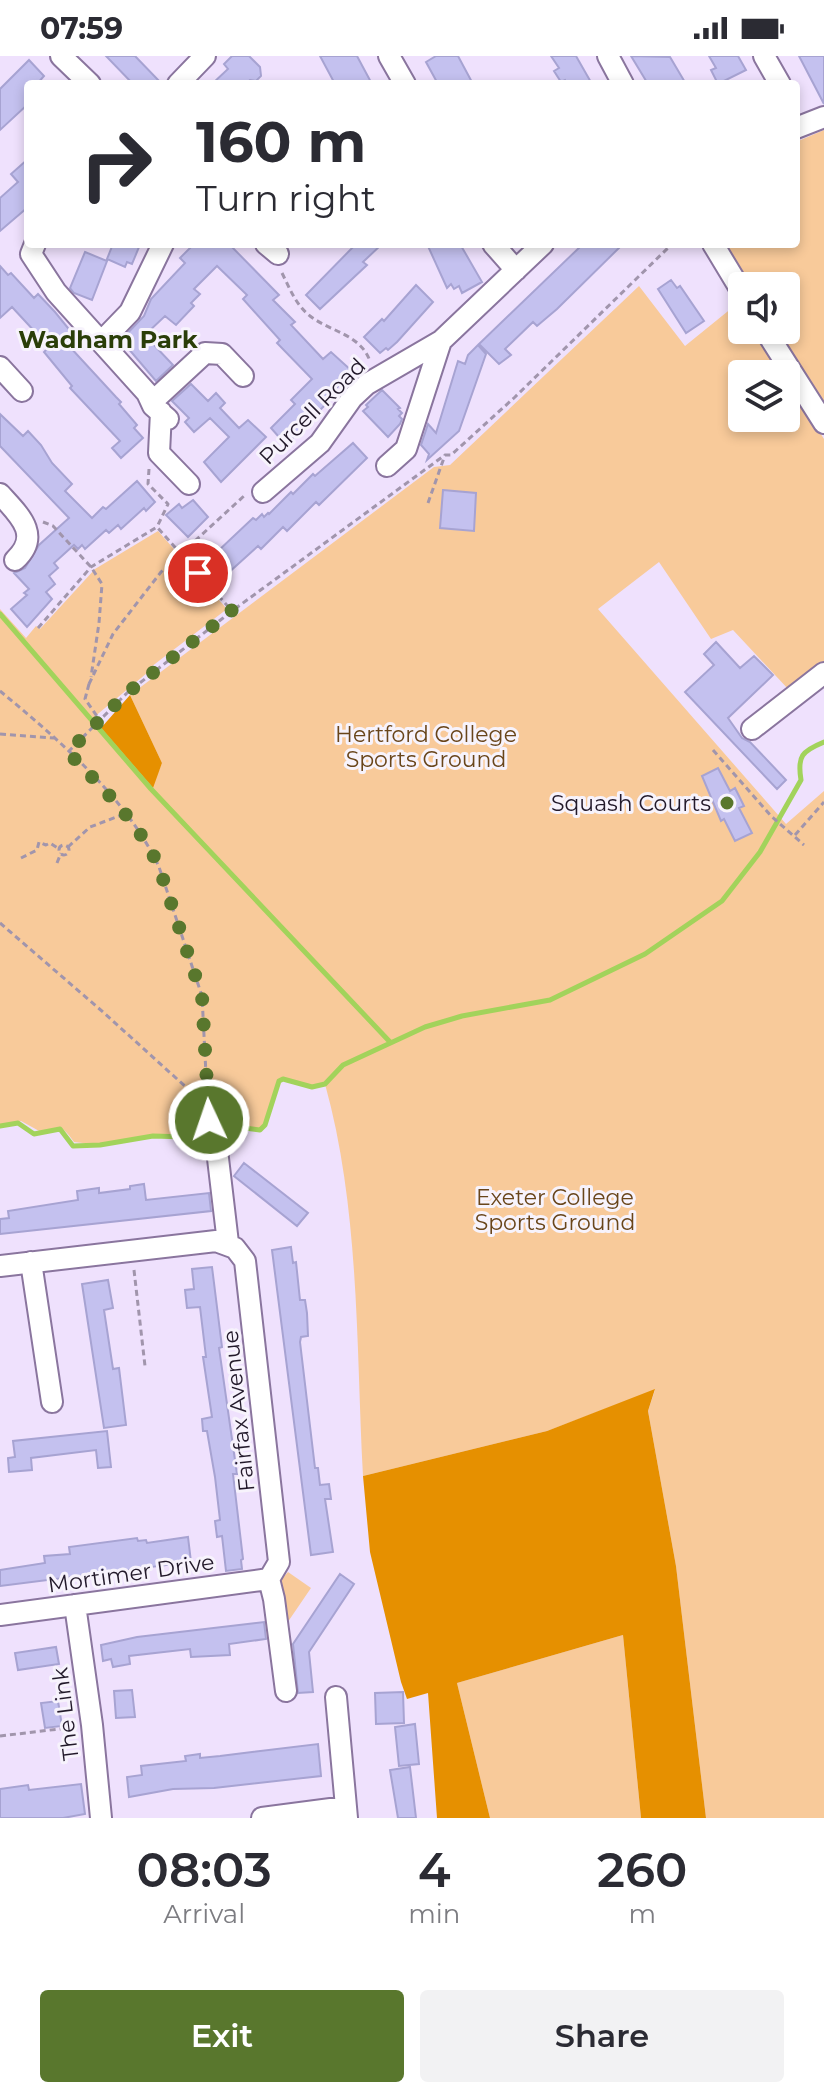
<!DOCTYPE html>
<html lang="en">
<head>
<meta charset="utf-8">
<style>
  :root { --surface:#fff; --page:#f2f2f3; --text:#2b2b33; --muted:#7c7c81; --accent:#59772d }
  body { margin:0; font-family:Montserrat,sans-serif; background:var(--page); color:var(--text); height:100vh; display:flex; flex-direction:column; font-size:30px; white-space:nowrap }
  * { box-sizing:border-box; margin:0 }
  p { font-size:26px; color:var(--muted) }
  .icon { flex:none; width:44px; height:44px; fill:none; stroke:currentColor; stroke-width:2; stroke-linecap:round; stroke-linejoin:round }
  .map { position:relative; height:1762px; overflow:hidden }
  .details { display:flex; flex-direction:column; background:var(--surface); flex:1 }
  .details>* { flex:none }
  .top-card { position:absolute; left:24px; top:24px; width:776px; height:168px; border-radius:8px; box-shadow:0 4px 12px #0003; background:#fff; color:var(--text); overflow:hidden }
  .buttons { position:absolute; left:728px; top:216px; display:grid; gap:16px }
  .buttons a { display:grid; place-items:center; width:72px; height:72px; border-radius:8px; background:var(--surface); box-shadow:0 4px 12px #0003; font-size:40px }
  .pin { position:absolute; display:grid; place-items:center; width:68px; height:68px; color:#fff; margin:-34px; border:4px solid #fff; border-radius:50%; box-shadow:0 2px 8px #0007 }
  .me { position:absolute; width:88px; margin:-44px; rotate:357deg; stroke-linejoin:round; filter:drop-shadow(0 0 6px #0008) }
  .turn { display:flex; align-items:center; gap:28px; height:168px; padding:0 40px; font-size:36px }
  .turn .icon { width:104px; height:104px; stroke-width:2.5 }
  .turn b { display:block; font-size:56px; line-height:68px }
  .eta { display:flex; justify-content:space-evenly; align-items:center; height:136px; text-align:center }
  .eta b { font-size:48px; font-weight:600; line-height:56px }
  .cta { display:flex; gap:16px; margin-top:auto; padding:16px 40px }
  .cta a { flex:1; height:92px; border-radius:8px; background:var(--accent); color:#fff; font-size:32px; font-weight:600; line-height:92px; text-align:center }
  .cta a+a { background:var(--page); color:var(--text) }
  .status { display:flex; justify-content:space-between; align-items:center; height:56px; padding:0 40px; background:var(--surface); direction:ltr }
  .status svg { height:22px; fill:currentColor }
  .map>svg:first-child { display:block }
  .green { fill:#f8ca9a }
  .forest { fill:#e69000 }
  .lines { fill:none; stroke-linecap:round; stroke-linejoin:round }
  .stream { stroke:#a2d35b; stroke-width:5 }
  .building { fill:#c4c1ef; stroke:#a7a3d2; stroke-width:2 }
  .minor-casing { stroke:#8a759e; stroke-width:24 }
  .path { stroke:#a195ac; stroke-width:3; stroke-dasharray:6 4; stroke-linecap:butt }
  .minor { stroke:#fff; stroke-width:20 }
  .route { stroke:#59772d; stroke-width:14; stroke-dasharray:0 25.2 }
  .poi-dot { fill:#59772d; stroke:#f7f3fc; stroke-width:3 }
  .labels { text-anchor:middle; stroke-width:6; stroke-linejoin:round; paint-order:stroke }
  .street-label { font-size:22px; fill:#22192a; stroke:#f7f3fc }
  .park-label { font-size:22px; fill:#69451a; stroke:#f7f3fc }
  .poi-label { font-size:22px; fill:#22192a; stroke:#f7f3fc; text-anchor:end }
  .neighbourhood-label { font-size:24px; font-weight:bold; fill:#2a3e08; stroke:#f7f3fc }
</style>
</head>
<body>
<div class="status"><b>07:59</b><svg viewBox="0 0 49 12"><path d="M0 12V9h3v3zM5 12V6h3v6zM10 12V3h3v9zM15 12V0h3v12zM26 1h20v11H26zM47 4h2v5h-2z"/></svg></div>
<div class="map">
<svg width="824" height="1762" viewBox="0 0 824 1762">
  <rect width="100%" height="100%" fill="#efe1fd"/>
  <!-- green -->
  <path class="green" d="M824,74v279l-49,-79h11v-44h-39l-27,-42h76v-102z
    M639,230l46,60 53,-43 4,7v20h13l28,44h-41v44h44v-39l38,60v224l-35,27 -56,-60 -22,9 -52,-77 -61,47 188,215 38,-33v1027h-118l-30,-252 -28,-155 7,-21 -108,41 -184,45c-7,-130 -3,-266 -38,-392l-13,3 -29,-8 -4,2c-9,15 -6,37 -19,49l-15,-2 -40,-17 -8,6 -10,20 -22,-3 -65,11 -26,-3c-14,-19 -12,-14 -33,-10l-20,-11 -21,4v-516l26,29 10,-12 4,3 55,-60 63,-38 69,78 -80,61v3l-54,45 59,69 10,-24 -32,-68 304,-228 16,-2z
    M288,1516l23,16 -30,44 -8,-43z
    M623,1579l18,183h-151l-33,-135z"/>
  <!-- forest -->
  <path class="forest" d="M130,639l32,68 -9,25 -52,-60z
    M655,1333l-7,22 28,155 30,252h-65l-18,-183 -166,48 33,135h-53l-9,-125 -21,6 -6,-17 -31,-130 -7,-76 184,-45z"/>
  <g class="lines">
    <!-- stream -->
    <path class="stream" d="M0,558l151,175 239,253
      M0,1070l18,-3 16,11 26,-5 13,17 27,-1 53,-9 34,1 10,-20 8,-6 40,17 15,2 5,-5 14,-44 4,-2 29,8 13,-3 18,-19 82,-38 37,-11 88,-16 95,-46 77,-53 38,-49 41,-72c-4,-24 1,-29 23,-38"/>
  </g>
  <!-- building -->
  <path class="building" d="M106,0h29l27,28h-29z
    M232,0h17l11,11 1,9 -5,5 -6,-1 -4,4h-34l16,-15 -4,-5z
    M320,0h37l15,28h-37z
    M436,0h22l15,28h-35l-12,-22z
    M551,0h25l16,28h-25l-2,-4 -4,2 -7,-11 5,-3z
    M631,0l39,1 16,27h-38z
    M709,0h29l8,14 -28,14 -7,-14 5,-2z
    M799,0h25v48z
    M29,4l15,16 -7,8h-9v20l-28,26v-41z
    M28,103v48l-28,24v-33l18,-16 -7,-8z
    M113,188h18l8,3 -7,17 -5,-2 -2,5 -18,-8z
    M194,188h35l50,51 -6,5 22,22 -4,3 32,34 8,-7 22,20 -31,30 3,3 -39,40 -15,-17 24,-24 -4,-4 21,-21 -35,-36 3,-3 -37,-41 4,-4 -30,-29 -23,23 6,5 -9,9 3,3 -18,19 -11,-9 -18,17 8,9 -2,2 20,21 -17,16 -35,-41 23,-24 7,-17 34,-36 -5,-5z
    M356,188h26l-19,18 4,3 -47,44 -14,-14z
    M427,188h33l22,38 -20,11 -3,-7 -5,3 -3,-5 -4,4z
    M583,188h40l-66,65 -20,17 -4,-4 -28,27 6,6 -12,9 -20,-20z
    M85,196l22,9 -15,39 -18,-7 -4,-5z
    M0,210l8,9 3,-2 23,25 4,-4 17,18 17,21 -3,3 5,5 -5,5 47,51 5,5 -2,2 18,21 -3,3 9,10 -22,20 -9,-10 8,-7 -50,-53 2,-2 -28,-34 5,-5 -37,-40 -12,11z
    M671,224l6,8 3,-2 24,35 -18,12 -28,-44z
    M416,229l17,17 -36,40 -9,8 -2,-2 -6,5 -16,-16 18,-18 2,2z
    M478,289l8,9 -27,77 -32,29 2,-6 -8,-9 7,-21 8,9 22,-72 7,3 3,-9z
    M191,328l17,17 8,-8 9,10 -5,5 19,20 9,-8 18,17 -45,45 -17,-20 25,-25 -19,-19 -16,14 -9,-10 4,-4 -17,-17z
    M382,334l18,18 -2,1 4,4 -3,3 3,3 -2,5 -12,13 -25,-26 5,-4 -2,-2z
    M0,358l23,22 5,-5 13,14 11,18 20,21 -7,7 27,27 11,-11 3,2 31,-28 18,21 -9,9 -2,-3 -23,21 -3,-4 -9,8 -3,-3 -21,19 -3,-4 -4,4 -4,-4 -20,18 4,5 -9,8 6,8 -9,8 6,7 -25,28 -16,-18 16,-14 -3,-2 5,-4 -15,-16 11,-5 14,-23 30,-27 -69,-72z
    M353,387l14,15 -48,47 -3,-3 -29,29 -4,-4 -22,22 -3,-3 -41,37 -16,-16 52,-49 3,2 6,-6 2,3 4,-4 1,1 22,-22 2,2 20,-20 2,2z
    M443,434l33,3 -2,38 -34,-3z
    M193,444l15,17 -20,20 -22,-22 13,-11 3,4z
    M716,586l24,26 14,-12 19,19 -45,43 14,20 8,4 36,38 -9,9 -92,-97 29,-27 -10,-11z
    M718,712l12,23 5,-3 9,18 -5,2 13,25 -17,8 -11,-22 -3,2 -19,-45z
    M244,1107l64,50 -11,13 -63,-50z
    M144,1128l2,16 63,-7 2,18 -211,23v-15l9,-1 -1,-7 70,-11 -1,-9 22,-3v5l31,-4v-3z
    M291,1191l2,16 3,-1 4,38h5l2,13 1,23 -7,1 -1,5 15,126h3l2,17 9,-1 2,15h-6l8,53 -22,3 -39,-305z
    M212,1211l10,80 -3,1 18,126h-4l10,85 -2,1 1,9 -16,2 -4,-35 -5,1 -2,-16 5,-1 -5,-43 -8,-46h-4l-1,-12 10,-2 -9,-60h3l-6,-50 -13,1 -2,-18 9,-1 -2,-20z
    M108,1224l5,28 -9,2 9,59 6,-1 7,57 -22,3 -22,-144z
    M107,1375l4,36 -13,1 -2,-18 -65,8 1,12 -23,2 -1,-14 7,-1 -2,-16z
    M188,1481l3,25 -191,24v-16l45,-7 -1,-7 26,-2 -1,-7 68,-9 1,3 8,-1 1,3z
    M340,1518l14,10 -45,68 4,40 -15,1 -5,-49z
    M264,1566l2,17 -37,5 1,11 -39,2 -1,-8 -61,7 1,8 -17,3 -2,-8 -8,2 -2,-16 36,-8z
    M56,1591l3,17 -41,6 -3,-17z
    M132,1634l3,27 -19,1 -2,-27z
    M403,1636l1,31 -28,1 -1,-31z
    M58,1645l4,25 -17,2 -4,-25z
    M415,1668l4,40 -20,2 -4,-39z
    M318,1688l3,32 -107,12 -41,1 -44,8 -2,-20 15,-2 -1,-9 45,-5 -1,-5 15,-2v4l20,-2z
    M410,1711l6,51h-18l-8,-48z
    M81,1728l4,30 -22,4h-63v-29l28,-4 1,5z"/>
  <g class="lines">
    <defs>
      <path id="minor" d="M61,0l29,28
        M389,0l16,28
        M608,0l15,28
        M764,0l16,28
        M178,28l27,-28
        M796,72l28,-11
        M35,188l-4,10 25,38 91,101 6,13 15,13
        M266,188l12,10
        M493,188l23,26
        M713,188l29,48
        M765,274l59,93
        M102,285l28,-29 33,-68
        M0,311l22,24
        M152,346l53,-49 17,1 21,22
        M161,356l-2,41 30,31
        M387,410l19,-17 35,-108
        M263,436l57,-49 32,-45 15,-14 74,-43 102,-97
        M0,438c19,21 42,41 15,66
        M752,673l72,-56
        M217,1094l11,93
        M31,1206l21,140
        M0,1210l216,-25 19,7 10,13 34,301 -10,17
        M269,1523l5,20 12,92
        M75,1549l17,120 9,93
        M0,1559l269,-36
        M336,1641l11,121
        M262,1762l84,-11"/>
    </defs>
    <!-- minor casing -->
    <use href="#minor" class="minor-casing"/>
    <!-- path -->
    <path class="path" d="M282,217c8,16 14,32 28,43 21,16 50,18 60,45
      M149,413l-1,15 20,20 -11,23
      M428,447l17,-48
      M43,466l10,4 38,41 11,17 -3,39 -8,54
      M38,572l53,-61 66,-40 75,84
      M89,628l24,-50 48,-62 84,-77
      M89,628l-4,15 14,20
      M0,635c58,48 127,107 159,176l43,129 7,137
      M0,678l54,4
      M713,694l58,66 33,29
      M68,696l59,-59 105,-82 213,-156h6l64,-58 157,-153
      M795,779l29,-33
      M59 794a5 5 0 1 1 10 0a5 5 0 1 1-10 0Z
      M68,791l22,-20 37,-14
      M21,802l16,-8 2,-8 7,3 4,-2 9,6
      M57,807l4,-10
      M0,867l103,89 105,95
      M134,1214l11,96
      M0,1680l76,-9"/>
    <!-- minor -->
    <use href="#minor" class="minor"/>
  </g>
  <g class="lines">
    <!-- route -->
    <path class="route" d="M198,517l34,38 -105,82 -59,59c34,36 70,69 91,115l43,129 7,124"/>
  </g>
  <!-- markers -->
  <circle class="poi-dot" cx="727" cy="747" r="8"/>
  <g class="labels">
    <!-- street labels -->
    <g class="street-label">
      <text transform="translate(312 355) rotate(-45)" y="8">Purcell Road</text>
      <text transform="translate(238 1355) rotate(-96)" y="8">Fairfax Avenue</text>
      <text transform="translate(131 1517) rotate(-8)" y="8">Mortimer Drive</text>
      <text transform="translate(65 1658) rotate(-97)" y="8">The Link</text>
    </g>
    <!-- park labels -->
    <g class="park-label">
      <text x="426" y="686">Hertford College<tspan x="426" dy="25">Sports Ground</tspan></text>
      <text x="555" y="1149">Exeter College<tspan x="555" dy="25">Sports Ground</tspan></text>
    </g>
    <!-- poi labels -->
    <g class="poi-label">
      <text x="711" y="755">Squash Courts</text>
    </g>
    <!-- neighbourhood labels -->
    <g class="neighbourhood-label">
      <text x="108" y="292">Wadham Park</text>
    </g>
  </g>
</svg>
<div class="buttons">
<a><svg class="icon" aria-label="sound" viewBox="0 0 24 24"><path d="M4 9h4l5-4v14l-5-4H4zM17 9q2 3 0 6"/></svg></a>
<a><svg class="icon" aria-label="layers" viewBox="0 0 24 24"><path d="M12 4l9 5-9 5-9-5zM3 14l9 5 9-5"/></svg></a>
</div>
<div class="pin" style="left:198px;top:517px;background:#d93025"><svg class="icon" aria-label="arrive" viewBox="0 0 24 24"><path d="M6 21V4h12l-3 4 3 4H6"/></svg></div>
<svg class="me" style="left:209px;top:1064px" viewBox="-20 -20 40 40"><circle r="17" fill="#59772d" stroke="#fff" stroke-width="3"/><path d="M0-11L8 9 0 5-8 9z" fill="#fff"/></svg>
<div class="top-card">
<div class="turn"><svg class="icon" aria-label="right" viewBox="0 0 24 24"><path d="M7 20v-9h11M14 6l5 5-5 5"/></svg><div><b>160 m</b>Turn right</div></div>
</div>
</div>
<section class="details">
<div class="eta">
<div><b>08:03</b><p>Arrival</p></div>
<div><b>4</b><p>min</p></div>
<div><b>260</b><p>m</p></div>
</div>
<div class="cta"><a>Exit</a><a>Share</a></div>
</section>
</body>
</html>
